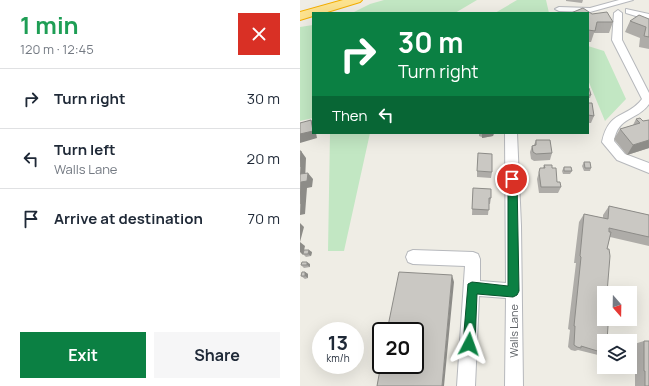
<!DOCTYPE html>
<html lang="en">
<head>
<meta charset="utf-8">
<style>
  :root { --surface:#fff; --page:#f6f6f7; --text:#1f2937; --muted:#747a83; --line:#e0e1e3; --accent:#0b8043 }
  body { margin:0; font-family:Manrope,sans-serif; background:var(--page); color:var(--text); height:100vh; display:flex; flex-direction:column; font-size:15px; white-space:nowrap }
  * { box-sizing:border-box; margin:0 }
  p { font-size:13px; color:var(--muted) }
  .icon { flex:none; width:22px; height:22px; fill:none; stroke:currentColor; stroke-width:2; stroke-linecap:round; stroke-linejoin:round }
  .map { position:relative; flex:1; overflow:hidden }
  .side { display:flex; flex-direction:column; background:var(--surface); width:300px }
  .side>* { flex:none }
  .top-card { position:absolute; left:12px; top:12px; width:277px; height:122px; border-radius:0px; box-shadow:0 4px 16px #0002; background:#0b8043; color:#fff; overflow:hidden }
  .needle { width:26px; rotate:160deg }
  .tools { position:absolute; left:297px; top:286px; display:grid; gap:8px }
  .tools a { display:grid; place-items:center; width:40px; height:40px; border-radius:0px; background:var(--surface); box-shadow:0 4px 16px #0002; font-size:20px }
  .speed { position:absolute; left:12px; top:322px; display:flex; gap:8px; font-size:20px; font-weight:700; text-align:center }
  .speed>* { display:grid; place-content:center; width:52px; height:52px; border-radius:50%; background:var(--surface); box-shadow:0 4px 16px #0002; line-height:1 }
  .speed small { font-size:10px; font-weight:400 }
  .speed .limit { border:2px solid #111; border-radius:6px; background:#fff; color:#111 }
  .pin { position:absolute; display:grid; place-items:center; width:34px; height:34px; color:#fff; margin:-17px; border:2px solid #fff; border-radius:50%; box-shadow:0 1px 4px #0007 }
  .me { position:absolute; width:44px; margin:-22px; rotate:4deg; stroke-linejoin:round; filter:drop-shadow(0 0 3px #0008) }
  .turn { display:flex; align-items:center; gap:14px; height:84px; padding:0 20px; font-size:18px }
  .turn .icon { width:52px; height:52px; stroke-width:2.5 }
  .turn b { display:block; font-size:28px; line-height:34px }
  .then { display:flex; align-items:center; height:38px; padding:0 20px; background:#0003; gap:8px; font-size:15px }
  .round { display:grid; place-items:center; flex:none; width:42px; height:42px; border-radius:0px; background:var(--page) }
  .summary { display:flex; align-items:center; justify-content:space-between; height:68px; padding:0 20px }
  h1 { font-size:24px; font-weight:700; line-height:30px; color:#1e9e55 }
  .cta { display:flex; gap:8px; margin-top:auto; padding:8px 20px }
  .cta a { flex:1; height:46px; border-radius:0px; background:var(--accent); color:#fff; font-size:16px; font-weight:700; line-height:46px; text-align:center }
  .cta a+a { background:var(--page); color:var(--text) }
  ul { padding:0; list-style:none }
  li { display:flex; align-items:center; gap:12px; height:60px; padding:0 20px; border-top:1px solid var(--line) }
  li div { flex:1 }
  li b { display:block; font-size:15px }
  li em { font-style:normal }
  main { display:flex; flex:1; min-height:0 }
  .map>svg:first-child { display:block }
  .green { fill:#c2e7c3 }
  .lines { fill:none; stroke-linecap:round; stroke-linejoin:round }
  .minor-casing { stroke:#b6b8bc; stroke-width:2 }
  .highway-casing { stroke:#f4ae01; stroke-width:2 }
  .minor { fill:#fff; fill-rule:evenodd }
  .highway { fill:#fde38f; fill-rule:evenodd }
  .wall { fill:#aeaca8 }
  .shaded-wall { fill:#8d8c88 }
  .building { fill:#cac8c3; stroke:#8d8c88 }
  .route { fill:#0b8043; stroke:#07532c }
  .labels { text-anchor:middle; stroke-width:3; stroke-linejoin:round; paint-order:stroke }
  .street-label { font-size:11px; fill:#5d6166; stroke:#fff }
</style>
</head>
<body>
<main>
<section class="side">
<div class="summary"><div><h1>1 min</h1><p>120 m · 12:45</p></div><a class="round" style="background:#d93025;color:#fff"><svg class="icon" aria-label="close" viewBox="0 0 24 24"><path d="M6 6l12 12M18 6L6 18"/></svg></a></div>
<ul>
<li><svg class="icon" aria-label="right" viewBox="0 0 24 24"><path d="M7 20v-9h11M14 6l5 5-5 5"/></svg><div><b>Turn right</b></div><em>30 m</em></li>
<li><svg class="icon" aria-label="left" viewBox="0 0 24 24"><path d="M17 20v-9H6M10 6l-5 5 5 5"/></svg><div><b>Turn left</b><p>Walls Lane</p></div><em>20 m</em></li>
<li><svg class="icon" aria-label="arrive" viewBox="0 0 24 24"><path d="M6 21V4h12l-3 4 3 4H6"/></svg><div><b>Arrive at destination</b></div><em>70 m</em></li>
</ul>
<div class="cta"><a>Exit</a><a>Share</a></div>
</section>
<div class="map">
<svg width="349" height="386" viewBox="0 0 349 386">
  <rect width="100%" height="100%" fill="#efede5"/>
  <!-- green -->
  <path class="green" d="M84,0h93l-22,13h-103l18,-9z
    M217,0h29l3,13h-54z
    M13,25v93l-13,3v-94z
    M288,46l16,5 22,48 -21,22 -17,-41z
    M30,133h40l-26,118h-16z"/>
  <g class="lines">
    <defs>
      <path id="minor" d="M319,0h14l-43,12 -31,-1 -4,-2 4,-2 31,1z
        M326,9l23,5v6l-23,-7z
        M318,10l4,3v27l27,53v11c-12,17 -31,12 -35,37l11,13 24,9v10l-32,-13 -15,-18c7,-33 25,-23 40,-43l-30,-59 2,-27z
        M205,133h12l4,93 2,160h-18l1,-88 -27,-2 -4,90h-18l8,-120 -52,-2 -5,-2 -2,-5 2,-5 5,-2 60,2 5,2 2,5v22l26,2z"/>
      <path id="highway" d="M43,0h19l-2,2 -36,11h-11v3l-13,4v-8z"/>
    </defs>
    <!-- minor casing -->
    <use href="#minor" class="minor-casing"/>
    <!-- highway casing -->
    <use href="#highway" class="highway-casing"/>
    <!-- minor -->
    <use href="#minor" class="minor"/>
    <!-- highway -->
    <use href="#highway" class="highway"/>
  </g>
  <!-- wall -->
  <path class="wall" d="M266,0h17l-1,3 -16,-2z
    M288,13l4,1 21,8 -4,11h-15l-3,9h-3z
    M349,19v30l-10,-2 1,-9 -15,-6 5,-11z
    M288,88l3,7 -1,3h-2z
    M288,103l6,13 -3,7h-3z
    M336,119l7,2 6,-1v28l-22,7 -13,-16 6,-10 13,-4z
    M179,133h15l-1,3 -11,2v-1l-3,-1z
    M236,140l16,13 -2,7 -16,1 -3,-2 -1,-7 2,-6 2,-1z
    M284,162l7,6 -1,3h-6l-2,-5z
    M244,165l8,3 5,14 4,5 -3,6h-19l-2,-14 3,-11h3z
    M264,167l8,4 -2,3h-7l-1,-3z
    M177,171l15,1 -1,6 -14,-1z
    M173,188l18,10 -1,6h-1l-1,11h-16z
    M309,206l40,9v31l-39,-9 -3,12 -3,44v61l-6,1 -20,-5 -3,1 -4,-1 -3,-3 2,-17 -2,-1 8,-66h-2l5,-41 5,-8 19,4v-3z
    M12,252l-1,4 -5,1 -3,-3z
    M10,264v3l-6,1 -3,-3z
    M5,272l3,2v4l-3,1 -4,-3z
    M344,341l5,45h-14v-14h-2l1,-28z"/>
  <!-- shaded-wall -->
  <path class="shaded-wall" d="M11,120l2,4v9h3l1,5 -17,5v-9z
    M182,133h12l-1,3 -11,2z
    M349,140v8l-22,7 6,-10z
    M1,151l5,7 -1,23 -5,-6z
    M8,173l5,6 -1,8 -5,1 -2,26 -5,1 1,-33z
    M0,223l4,4 -4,15 5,4 -2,9 -3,-3z
    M9,250l3,2 -1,4 -3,-2z
    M7,262l3,2v3l-3,-2z
    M5,272l3,2v4l-3,-2z
    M152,275l2,7 -10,104h-2z"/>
  <!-- building -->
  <path class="building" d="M283,8l9,6 15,-2 6,10h-16l-2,9 -7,-1v-17h-17z
    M339,15l10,4v18l-5,-1 2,-9 -16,-6z
    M288,88h1l2,7h-3z
    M288,103h4l2,13 -6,-1z
    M340,118l3,3 6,-1v20l-16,5 -13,-16 20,-6 -4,-4z
    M11,120l2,11 -13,3v-11z
    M236,140h14l2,13 -16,1 -3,-2 -1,-6 4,-1z
    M0,151h1l-1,16z
    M178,153l14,1v18l-15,-1z
    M284,162h6l1,6h-6z
    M244,165h8v3h4l1,14h3l1,5h-20l-2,-15 1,-4h5z
    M264,167h7l1,4h-8z
    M8,173l-1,8 -6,1 -1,22v-30z
    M173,188l18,1v9h-2v12l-17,-1z
    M309,206l40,9v22l-40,-9v4h2l-4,17h2l1,7 -3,37h-3v26h3l1,7 -1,15h-3v12l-23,-7v2l-4,-1 -3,-2 1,-19h-1l7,-69 -1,-1 4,-42 24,5z
    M4,250h5l-1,4h-5z
    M2,262h5v3h-6z
    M2,272h3v4h-4z
    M99,272l53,3 -10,111h-65l4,-22v1h34v-34h-28z
    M344,341h5v45h-4v-15h-1z"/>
  <!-- route -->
  <path class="route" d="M212,176l5,3 2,112 -2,4 -4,2 -36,-3 -2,50 -2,4 -4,2 -4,-2 -2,-4 5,-60 4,-2 36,4v-107z"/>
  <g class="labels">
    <!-- street labels -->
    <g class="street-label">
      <text transform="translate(214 331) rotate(-90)" y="4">Walls Lane</text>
    </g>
  </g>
</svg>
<div class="tools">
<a><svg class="needle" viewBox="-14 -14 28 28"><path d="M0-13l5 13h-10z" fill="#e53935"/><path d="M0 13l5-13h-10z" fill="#747a83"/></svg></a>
<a><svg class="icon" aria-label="layers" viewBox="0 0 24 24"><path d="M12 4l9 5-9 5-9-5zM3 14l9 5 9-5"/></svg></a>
</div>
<div class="speed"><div>13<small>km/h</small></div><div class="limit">20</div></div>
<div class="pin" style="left:212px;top:179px;background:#d93025"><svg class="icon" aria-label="arrive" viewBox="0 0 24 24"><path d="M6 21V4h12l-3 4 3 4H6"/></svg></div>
<svg class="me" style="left:169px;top:344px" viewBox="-20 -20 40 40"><path d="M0-17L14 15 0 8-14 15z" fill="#0b8043" stroke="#fff" stroke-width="4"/></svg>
<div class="top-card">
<div class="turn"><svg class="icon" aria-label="right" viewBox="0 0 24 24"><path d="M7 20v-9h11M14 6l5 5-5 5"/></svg><div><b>30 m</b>Turn right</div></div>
<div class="then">Then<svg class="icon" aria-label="left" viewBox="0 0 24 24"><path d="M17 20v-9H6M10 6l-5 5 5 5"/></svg></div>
</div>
</div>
</main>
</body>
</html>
